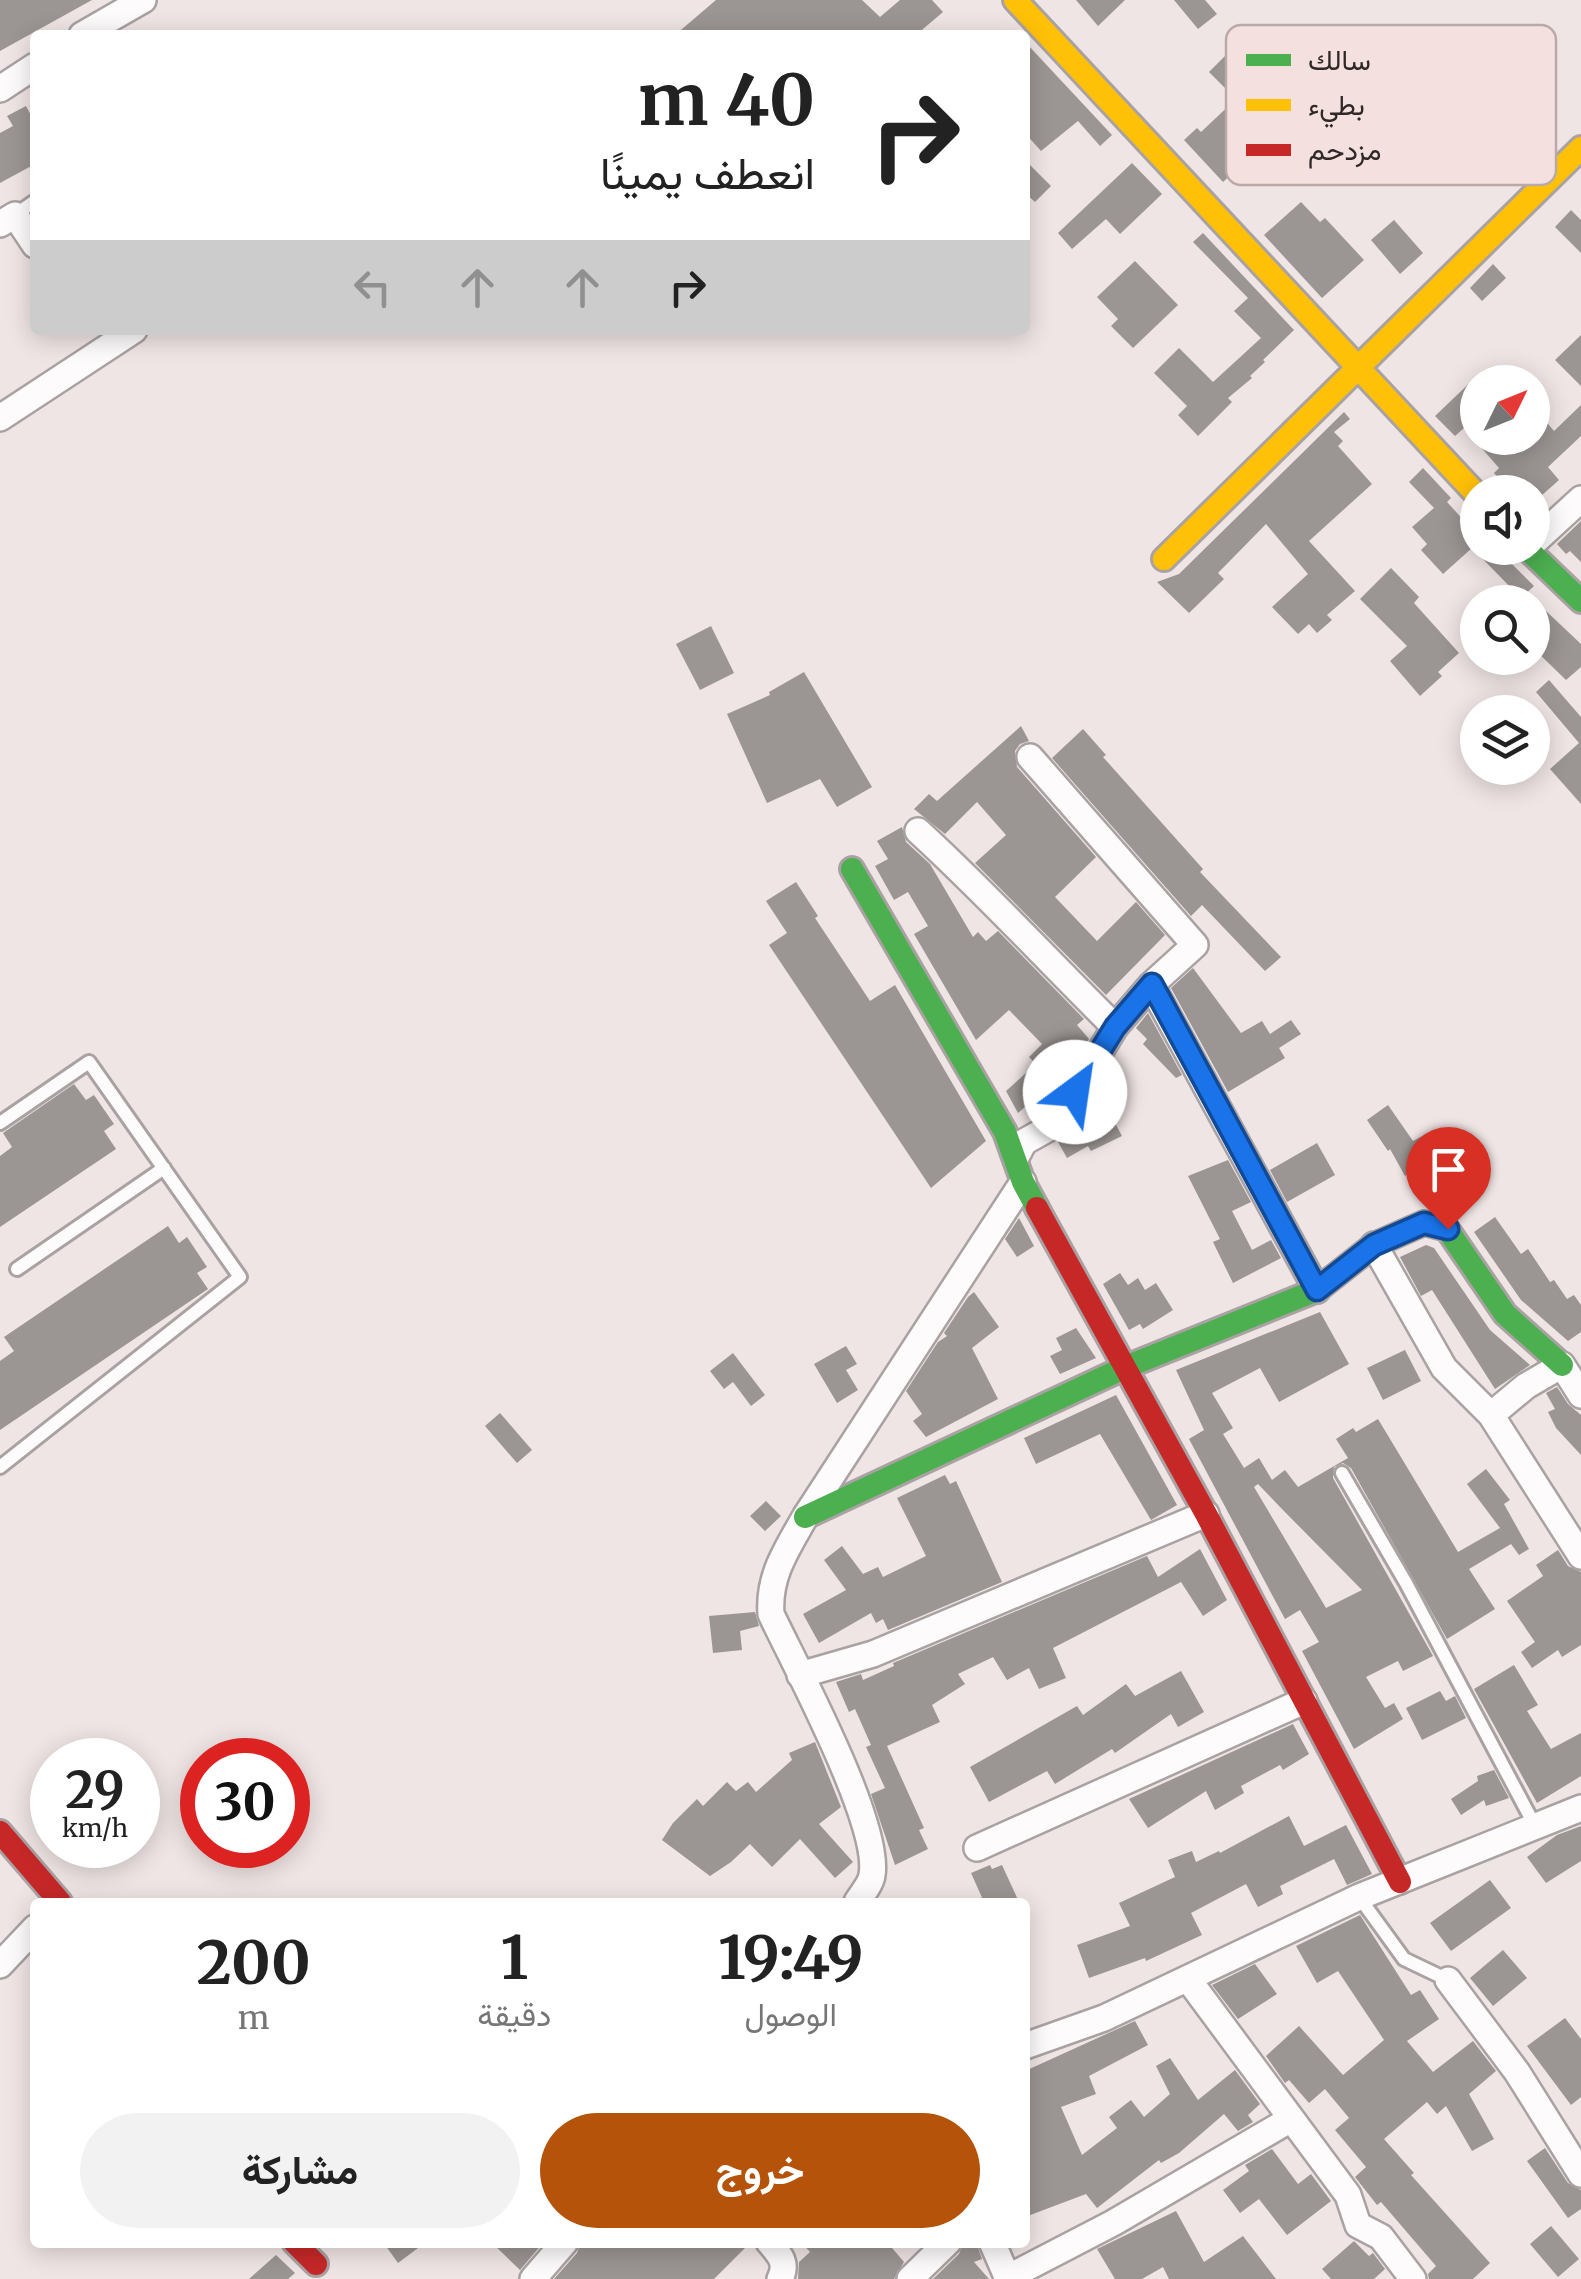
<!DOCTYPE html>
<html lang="ar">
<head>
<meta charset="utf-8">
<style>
  :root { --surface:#fff; --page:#f2f2f2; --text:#222; --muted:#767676; --accent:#b45309 }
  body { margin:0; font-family:Merriweather,Vazirmatn,serif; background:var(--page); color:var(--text); direction:rtl; height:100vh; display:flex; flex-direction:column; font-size:38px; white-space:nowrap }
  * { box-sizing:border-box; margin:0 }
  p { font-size:32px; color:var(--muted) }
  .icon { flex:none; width:55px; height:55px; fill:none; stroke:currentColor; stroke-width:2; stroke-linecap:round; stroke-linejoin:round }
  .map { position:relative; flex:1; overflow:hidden; direction:ltr }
  .details { position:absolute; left:30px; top:1898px; width:1000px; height:350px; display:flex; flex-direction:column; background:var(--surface); border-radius:10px; box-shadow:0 5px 25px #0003; direction:rtl }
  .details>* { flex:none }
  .top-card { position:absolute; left:30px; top:30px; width:1000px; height:305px; border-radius:10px; box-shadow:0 5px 25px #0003; direction:rtl; background:#fff; color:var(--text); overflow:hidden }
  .needle { width:65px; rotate:47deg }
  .controls { position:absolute; left:1460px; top:365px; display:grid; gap:20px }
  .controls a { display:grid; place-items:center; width:90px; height:90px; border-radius:50%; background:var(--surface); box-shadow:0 5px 25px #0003; font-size:50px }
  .speed { position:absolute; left:30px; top:1738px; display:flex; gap:20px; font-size:50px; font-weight:700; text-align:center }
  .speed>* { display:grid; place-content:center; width:130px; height:130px; border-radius:50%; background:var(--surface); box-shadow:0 5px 25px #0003; line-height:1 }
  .speed small { font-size:25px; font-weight:400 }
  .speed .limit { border:15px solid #d22; background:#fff; color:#111 }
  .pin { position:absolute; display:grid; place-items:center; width:85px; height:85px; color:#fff; margin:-102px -42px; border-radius:50% 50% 50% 0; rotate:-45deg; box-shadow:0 0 10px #0007 }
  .pin .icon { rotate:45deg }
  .me { position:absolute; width:110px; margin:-55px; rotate:31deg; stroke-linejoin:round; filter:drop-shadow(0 0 8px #0008) }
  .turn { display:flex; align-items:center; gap:35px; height:210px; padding:0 50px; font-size:45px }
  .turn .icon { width:130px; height:130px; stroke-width:2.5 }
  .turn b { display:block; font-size:70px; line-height:85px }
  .lanes { display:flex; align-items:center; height:95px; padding:0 50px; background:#0003; justify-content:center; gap:50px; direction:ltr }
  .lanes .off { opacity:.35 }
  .eta { display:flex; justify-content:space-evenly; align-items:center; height:170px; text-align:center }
  .eta b { font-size:60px; font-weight:700; line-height:70px }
  .primary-button { display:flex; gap:20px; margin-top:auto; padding:20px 50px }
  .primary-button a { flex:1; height:115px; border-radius:60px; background:var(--accent); color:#fff; font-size:40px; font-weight:700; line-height:115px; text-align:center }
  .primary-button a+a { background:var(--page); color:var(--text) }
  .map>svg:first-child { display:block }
  .building { fill:#9b9593; fill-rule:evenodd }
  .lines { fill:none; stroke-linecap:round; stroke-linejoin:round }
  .lane-casing { stroke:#aaa2a2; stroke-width:18 }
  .street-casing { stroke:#aaa2a2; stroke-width:30 }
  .fast-casing { stroke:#aaa2a2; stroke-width:28 }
  .slow-casing { stroke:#aaa2a2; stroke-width:28 }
  .jam-casing { stroke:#aaa2a2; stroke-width:28 }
  .lane { stroke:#fdfbfb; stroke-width:12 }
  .street { stroke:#fdfbfb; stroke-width:25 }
  .fast { stroke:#4caf50; stroke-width:22 }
  .slow { stroke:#ffc107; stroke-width:22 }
  .jam { stroke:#c62828; stroke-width:22 }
  .route-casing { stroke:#114b97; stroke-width:25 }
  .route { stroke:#1a73e8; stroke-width:18 }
  .key { fill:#f4e1df; stroke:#b9aaa8; stroke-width:2.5 }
  .key-label { font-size:28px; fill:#2f2827 }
</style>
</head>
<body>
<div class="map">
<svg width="1581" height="2279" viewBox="0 0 1581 2279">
  <rect width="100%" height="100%" fill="#efe5e4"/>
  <!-- building -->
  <path class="building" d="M0,0h92l-92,51z
    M716,0h146l18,17 20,-17h32l11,12 -27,23h-241z
    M1076,0h49l-27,26z
    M1174,0h31l12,14 -19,15z
    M1240,41l19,19 5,-4 66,69 -38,36 -22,-23 -47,44 -39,-42 13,-12 4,4 35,-33 -27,-27z
    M1027,44l85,91 -12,11 -22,-25 -37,30 -16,-18z
    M26,106l9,17v41l-35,19v-50l13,-7 -6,-10z
    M1025,160l26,26 -16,16 -10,-9z
    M1132,163l30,31 -42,40 -14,-15 -34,30 -14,-16z
    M1301,202l19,20 5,-4 39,42 -42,38 -58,-63z
    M1571,210l10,10v33l-26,-26z
    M1394,220l29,33 -23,21 -29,-34z
    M1203,233l91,97 -31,30 2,2 -15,14 2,2 -24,20 4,4 -34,34 -20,-21 9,-9 -33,-33 25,-25 34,34 48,-44 -27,-27 14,-13 -55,-56z
    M1135,261l43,44 -45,43 -22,-22 7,-7 -21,-22z
    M1493,264l13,14 -24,23 -12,-13z
    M1581,335v51l-26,-26z
    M1478,375v63h54v-33l22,26 27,-26v31l-33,31 11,13 -27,24v-12h-21l-17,-19 5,-5 -35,-40 -9,8 -20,-20z
    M1344,412l6,7 -16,13 9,9 -5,5 34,38 -63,57 46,50 -28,24 5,5 -15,13 -8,-9 -11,10 -26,-27 36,-33 -42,-50 -48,49 6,6 -35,34 -32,-31 22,-8z
    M1423,468l28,30 -4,4 31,34v7l-5,5h32l6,15 23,23 -13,12 -49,-50 -29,26 -22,-24 6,-6 -15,-17 22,-19 -25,-26z
    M1581,521v41l-11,-11 -4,3 -9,-10z
    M1391,568l28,29 -5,6 45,50 -21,19 4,4 -22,20 -30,-35 17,-15 -47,-47z
    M1546,611l35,33v23l-15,13 -34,-33v-22z
    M711,626l23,47 -34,17 -24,-46z
    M804,672l68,115 -35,20 -17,-28 -53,24 -40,-89 43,-19 -1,-3z
    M1549,680l32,37v87l-31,-35 29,-26 -43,-51z
    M1021,726l8,15 -9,3 -5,7 2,16 79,90 -41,40 42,44 39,-39 29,33 -59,60 -131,-132 31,-28 -29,-33 -32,32 -31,-25 15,-15 8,7z
    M1083,729l23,26 -3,2 100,112 -3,3 81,85 -16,14 -63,-66 -11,11 -139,-158z
    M902,827l4,15 24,22 43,73 5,-5 8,9 12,-10 86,88 -7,6 12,14 -16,26 -55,48 -12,-22 30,-27 -7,-7 13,-13 -33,-34 -33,30 -62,-106 14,-8 -20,-34 -14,8 -19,-34 13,-7 -11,-18z
    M796,882l22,34 -3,2 55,83 25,-16 91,156 -55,47 -162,-243 18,-12 -21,-32z
    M1193,968l48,65 21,-12 8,13 21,-14 10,14 -22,14 6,10 -57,34 -57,-104z
    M1148,1013l34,62 -6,3 -33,-34 4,-5 -11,-11z
    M74,1084l12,16 8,-5 20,29 -10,7 12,18 -116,78v-71l12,-9 -9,-14z
    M1388,1105l25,36 13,-7 25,47 -23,13 -19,-21 -4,3 -15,-27 -2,2 -21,-31z
    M1106,1106l16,30 -31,15 -3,-5 -21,12 -9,-16 11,-9 9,-13z
    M1317,1143l18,32 -48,27 -17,-32z
    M1228,1160l23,42 -19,9 20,39 19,-10 10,18 -48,25 -20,-41 7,-3 -32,-63z
    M1495,1217l26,37 7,-5 22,33 4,-2 13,19 7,-4 7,10v27l-13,9 -47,-41 -47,-68z
    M1019,1218l15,28 -17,11 -12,-18z
    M168,1226l11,17 8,-6 20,30 -10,6 11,16 -208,141v-69l14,-10 -10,-14z
    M1426,1245l8,3 56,82 40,35 -35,24 -63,-99 -11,6 -21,-39z
    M1120,1273l8,12 10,-7 7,12 11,-7 17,27 -30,19 -3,-5 -11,6 -26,-46z
    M974,1292l25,35 -27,21 26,51 -72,38 -13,-16 9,-7 -16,-23 32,-49 9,-6 -3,-3 24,-36z
    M1320,1312l29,52 -70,38 -19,-34 -48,25 21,35 -10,6 21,34 15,-10 13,22 13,-10 13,17 50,-29 -12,-19 17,-11 3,4 22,-13 80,133 42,-24 -33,-44 19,-15 24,31 -6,4 25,45 -10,6 -8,-11 -42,25 26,40 -48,30 -96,-171 -8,-5 -9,4 -1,11 100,178 -30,15 -5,-10 -32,16 19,31 9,-5 9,16 -49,30 -52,-98 17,-9 -19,-32 -15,9 -96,-180 15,-9 -28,-60zM1258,1484l23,24 81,82 -36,18 -72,-121z
    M1076,1328l20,30 -36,16 -10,-18 12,-6 -6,-12z
    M846,1346l11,18 -11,6 12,20 -21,13 -23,-39z
    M1405,1350l16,31 -38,19 -16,-32z
    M733,1353l32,42 -14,11 -18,-24 -9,7 -14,-18z
    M1557,1387l11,17 13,11v40l-25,-27 -8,-16 7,-3 -9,-16z
    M1116,1395l61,110 -26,15 -51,-86 -64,30 -12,-26z
    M500,1413l32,37 -15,13 -32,-37z
    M945,1475l5,9 6,-3 46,101 -114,48 -5,-11 -7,4 -5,-10 -52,30 -16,-29 43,-24 -22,-30 18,-14 21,28 15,-7 5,10 43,-21 -29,-58z
    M766,1501l15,15 -16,15 -15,-15z
    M1200,1549l27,51 -24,16 -22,-34 -128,66 13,30 -27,11 -10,-21 -22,12 -14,-23 -35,17 7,10 -33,21 8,17 -53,24 37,82 -5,2 9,19 -33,16 -24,-71 14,-6 -19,-41 5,-2 -16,-36 -6,3 -13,-30 25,-8 2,6 31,-14 -1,-3 254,-107 11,21z
    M1558,1550l10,16 13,6v73l-19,12 -4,-7 -26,18 -11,-16 14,-10 -28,-41 36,-25 -7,-11z
    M755,1612l4,14 -19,5 2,19 -29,3 -4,-37z
    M1514,1665l24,40 -11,6 24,38 30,-16v43l-44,27 -63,-114z
    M1181,1671l23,41 -26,15 -7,-13 -56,39 -3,-4 -57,35 -8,-13 -58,31 -19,-35 107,-61 6,9 43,-31 9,12z
    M1440,1691l6,10 9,-5 11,22 -44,22 -16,-32z
    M1293,1724l16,30 -26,16 -3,-5 -39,21 3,7 -29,17 -9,-19 -58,37 -19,-29z
    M815,1742l26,65 -22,17 34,38 -18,16 -35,-39 -28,28 -22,-23 -19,18 -21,14 -48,-36 11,-17 24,-24 6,7 24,-24 9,9 12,-9 8,10 36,-32 -3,-7z
    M1494,1770l15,28 -23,8 -2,-6 -23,15 -10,-16 27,-18 -1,-5z
    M1289,1816l15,30 42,-21 26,49 -25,11 -13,-26 -54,27 3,8 -25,13 -12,-23 -55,29 11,22 -56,26 -1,-3 -56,20 -12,-33 53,-19 -11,-23 56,-26 -7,-17 24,-9 4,11 23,-11 1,2z
    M1581,1826v35l-35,22 -19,-26 30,-22z
    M990,1865l2,4 10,-4 17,37h-35l-13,-29z
    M1490,1880l21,28 -60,43 -21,-28z
    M1360,1915l51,80 9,-5 19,29 -32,22 26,31 40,-31 23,30 -27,23 25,45 -22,12 -26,-45 -9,8 -10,-12 -43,37 30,34 -3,2 79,88 -17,16h-44l-1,-5 8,-8 -55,-64 -4,3 -22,-28 11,-10 -31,-37 14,-12 -24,-29 -16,14 -20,-23 -4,3 -19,-27 33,-30 44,49 41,-35 -46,-69 -21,12 -21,-37z
    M1503,1950l24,28 -34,28 -23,-28z
    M1255,1964l22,30 -39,25 -26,-34z
    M1565,2018l16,21v58l-10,8 -44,-59z
    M1135,2021l13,24 -59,31 7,18 -35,13 21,48 35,-27 -8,-11 22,-17 13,17 26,-23 -14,-28 14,-8 28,42 37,-30 25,34 -12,11 5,7 -15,9 -14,-17 -45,39 -18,10 -2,-3 -62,48 -11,-14 -61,23v-146z
    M1545,2148l23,35 13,7v19l-13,9 -41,-57z
    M1272,2149l26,35 13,-10 20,27 -44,34 -28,-36 -19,14 -17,-23 26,-19 -4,-6z
    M1176,2211l28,51 39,-26 33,43h-107l-6,-12 -21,12h-27l-18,-30z
    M1551,2226l28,33 -21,18 -28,-33z
    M1354,2241l15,15 4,-3 12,16 -11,10h-43l-9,-10z
    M383,2242h43l-28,21z
    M491,2242h49l2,2 -22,26z
    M581,2242h170l-37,37h-160l23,-26z
    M801,2242h86l17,20 -10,17h-96l1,-17 11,-10z
    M964,2242h12l6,17 -8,3 15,17h-56l26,-25z
    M276,2255l19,18 -7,6h-39z"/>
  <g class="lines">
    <defs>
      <path id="lane" d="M15,215l20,-14
        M0,1123l89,-61 151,215 -240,190
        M17,1269l147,-101
        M1342,1473l64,110 129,243
        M1359,1897l45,62 44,21"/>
      <path id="street" d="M82,35l61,-35
        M0,89l35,-23
        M0,224l15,-9 20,30
        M0,418l134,-88
        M1532,544l49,-45
        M918,831c68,62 131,131 197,196
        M1151,985l166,305
        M1016,1157l8,-15 32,-18 59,-97 36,-42 44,-40 -165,-188
        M1374,1245l70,123 47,47 90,141
        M1491,1415l35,-29 36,-21 19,30
        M800,1675l73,-21 333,-140
        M977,1848l327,-147
        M857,1902c4,-7 14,-18 15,-27 9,-51 -76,-208 -101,-261 -3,-38 16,-65 34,-97l218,-335
        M0,1965l35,-37
        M1188,1979l160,216 10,30 23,12 32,42
        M1448,1980l69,92 64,102
        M1025,2046l79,-28 255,-121 222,-89
        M769,2242c11,13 19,21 11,37
        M992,2242l16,37
        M1007,2278l106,-55 178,-104
        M533,2279l32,-37
        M910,2279l38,-37"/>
      <path id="fast" d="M1526,548l55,53
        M852,869l153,263 18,50 14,26
        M805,1517l321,-150 191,-77 57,-45 50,-22 23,6 58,85 57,51"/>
      <path id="slow" d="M1015,0l463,496
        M1164,559l417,-411"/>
      <path id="jam" d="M1037,1208l169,306 194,368
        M0,1832l60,70
        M294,2242l22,22"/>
    </defs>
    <!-- lane casing -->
    <use href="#lane" class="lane-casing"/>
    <!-- street casing -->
    <use href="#street" class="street-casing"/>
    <!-- fast casing -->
    <use href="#fast" class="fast-casing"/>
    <!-- slow casing -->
    <use href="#slow" class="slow-casing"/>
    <!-- jam casing -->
    <use href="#jam" class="jam-casing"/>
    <!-- lane -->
    <use href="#lane" class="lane"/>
    <!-- street -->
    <use href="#street" class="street"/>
    <!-- fast -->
    <use href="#fast" class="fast"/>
    <!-- slow -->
    <use href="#slow" class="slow"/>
    <!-- jam -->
    <use href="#jam" class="jam"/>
  </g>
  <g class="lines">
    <defs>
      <path id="route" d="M1075,1092l40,-65 37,-43 165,306 57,-45 50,-22 24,6"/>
    </defs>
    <!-- route casing -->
    <use href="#route" class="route-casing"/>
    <!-- route -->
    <use href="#route" class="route"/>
  </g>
  <!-- legend -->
  <rect x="1226" y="25" width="330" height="160" rx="15" class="key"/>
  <rect x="1246" y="54" width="45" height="12" fill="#4caf50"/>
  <rect x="1246" y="99" width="45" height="12" fill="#ffc107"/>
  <rect x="1246" y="144" width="45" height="12" fill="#c62828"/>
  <g class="key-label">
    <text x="1308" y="70">سالك</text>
    <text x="1308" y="115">بطيء</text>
    <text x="1308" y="160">مزدحم</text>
  </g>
</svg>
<div class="controls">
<a><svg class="needle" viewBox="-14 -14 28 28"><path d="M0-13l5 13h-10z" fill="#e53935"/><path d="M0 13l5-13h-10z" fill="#767676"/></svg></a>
<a><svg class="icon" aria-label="sound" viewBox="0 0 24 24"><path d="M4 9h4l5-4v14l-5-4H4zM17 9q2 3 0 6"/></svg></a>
<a><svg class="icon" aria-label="search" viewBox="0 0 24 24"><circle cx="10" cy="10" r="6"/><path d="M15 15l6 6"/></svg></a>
<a><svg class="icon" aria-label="layers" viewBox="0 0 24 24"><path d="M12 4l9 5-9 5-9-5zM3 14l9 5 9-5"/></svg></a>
</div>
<div class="speed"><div>29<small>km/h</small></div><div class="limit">30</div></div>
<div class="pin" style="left:1448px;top:1229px;background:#d93025"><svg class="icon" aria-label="arrive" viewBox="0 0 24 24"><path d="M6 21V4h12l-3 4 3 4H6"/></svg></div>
<svg class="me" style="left:1075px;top:1092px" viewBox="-20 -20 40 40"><circle r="19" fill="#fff"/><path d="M0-13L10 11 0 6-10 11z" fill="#1a73e8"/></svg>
<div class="top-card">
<div class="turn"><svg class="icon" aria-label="right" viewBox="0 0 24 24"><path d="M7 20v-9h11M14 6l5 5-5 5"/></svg><div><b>40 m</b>انعطف يمينًا</div></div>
<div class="lanes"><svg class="icon off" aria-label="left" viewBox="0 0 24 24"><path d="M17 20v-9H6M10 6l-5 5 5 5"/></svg><svg class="icon off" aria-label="ahead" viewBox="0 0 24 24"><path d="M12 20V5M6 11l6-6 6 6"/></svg><svg class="icon off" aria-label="ahead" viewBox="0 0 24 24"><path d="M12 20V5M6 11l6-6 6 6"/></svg><svg class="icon" aria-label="right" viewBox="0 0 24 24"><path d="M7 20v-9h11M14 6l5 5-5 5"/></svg></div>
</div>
<section class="details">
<div class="eta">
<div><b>19:49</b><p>الوصول</p></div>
<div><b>1</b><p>دقيقة</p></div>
<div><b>200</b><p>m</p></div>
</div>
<div class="primary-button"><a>خروج</a><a>مشاركة</a></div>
</section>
</div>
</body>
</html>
